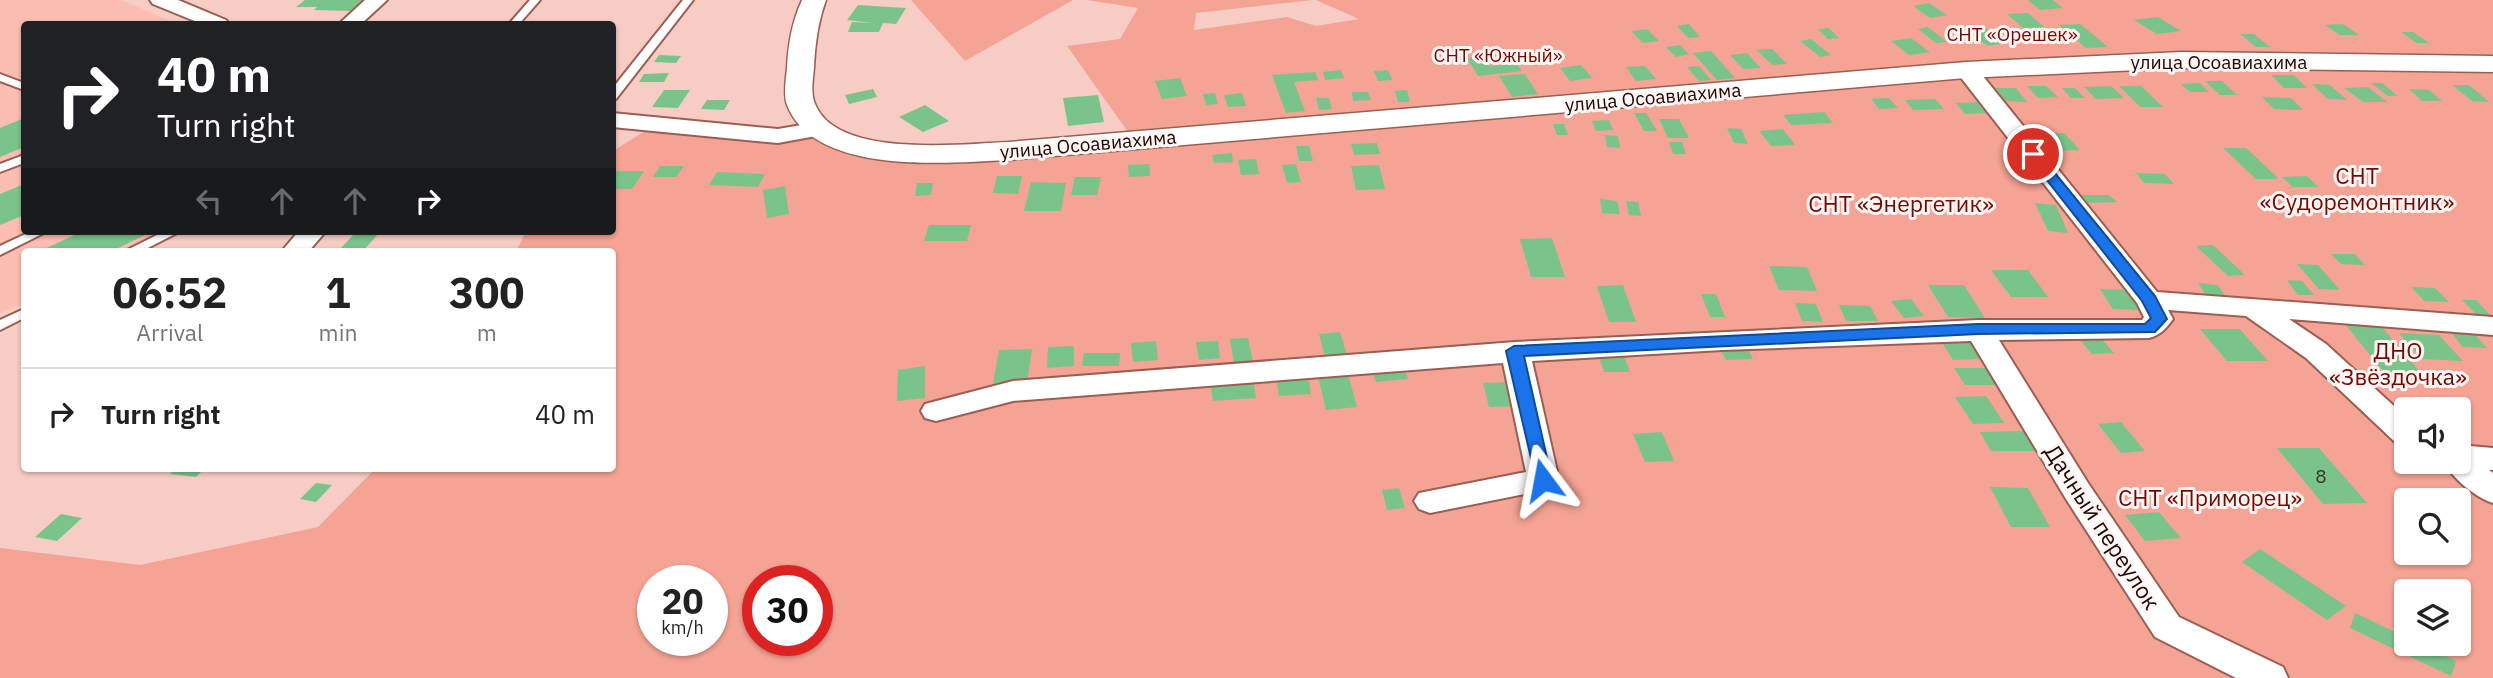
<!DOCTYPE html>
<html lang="en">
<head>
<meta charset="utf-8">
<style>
  :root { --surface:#fff; --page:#f2f2f2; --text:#222; --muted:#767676; --line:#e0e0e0 }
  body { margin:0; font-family:"IBM Plex Sans",sans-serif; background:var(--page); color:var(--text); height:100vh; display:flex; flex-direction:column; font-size:26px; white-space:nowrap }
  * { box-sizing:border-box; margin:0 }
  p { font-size:23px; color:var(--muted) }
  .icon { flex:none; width:38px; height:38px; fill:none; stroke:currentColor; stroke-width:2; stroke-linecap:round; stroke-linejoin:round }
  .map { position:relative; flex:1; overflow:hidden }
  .side { position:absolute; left:21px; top:248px; width:595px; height:224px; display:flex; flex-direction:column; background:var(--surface); border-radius:7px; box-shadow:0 2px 5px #0004 }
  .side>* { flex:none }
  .guide { position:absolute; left:21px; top:21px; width:595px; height:214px; border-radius:7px; box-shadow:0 2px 5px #0004; background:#202124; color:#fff; overflow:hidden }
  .controls { position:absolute; left:2394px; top:397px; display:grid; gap:14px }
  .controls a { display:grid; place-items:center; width:77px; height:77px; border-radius:7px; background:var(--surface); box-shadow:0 2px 5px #0004; font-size:35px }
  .speed { position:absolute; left:637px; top:565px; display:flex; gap:14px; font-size:35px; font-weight:700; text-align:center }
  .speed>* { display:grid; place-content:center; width:91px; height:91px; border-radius:50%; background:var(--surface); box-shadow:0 2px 5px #0004; line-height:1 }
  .speed small { font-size:18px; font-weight:400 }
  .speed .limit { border:10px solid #d22; background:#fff; color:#111 }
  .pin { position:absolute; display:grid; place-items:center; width:60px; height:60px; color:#fff; margin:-30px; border:4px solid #fff; border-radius:50%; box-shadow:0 2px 7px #0007 }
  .me { position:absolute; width:77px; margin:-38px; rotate:347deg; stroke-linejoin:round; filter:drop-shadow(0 0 5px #0008) }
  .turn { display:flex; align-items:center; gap:24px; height:147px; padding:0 21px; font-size:32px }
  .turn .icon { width:91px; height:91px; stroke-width:2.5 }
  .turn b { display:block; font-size:49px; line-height:60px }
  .lanes { display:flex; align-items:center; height:66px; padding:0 21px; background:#0003; justify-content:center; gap:35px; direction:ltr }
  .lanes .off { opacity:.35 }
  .eta { display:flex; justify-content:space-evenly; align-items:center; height:119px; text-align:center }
  .eta b { font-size:42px; font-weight:700; line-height:49px }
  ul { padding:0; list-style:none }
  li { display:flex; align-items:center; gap:21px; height:91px; padding:0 21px; border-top:2px solid var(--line) }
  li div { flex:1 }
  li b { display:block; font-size:26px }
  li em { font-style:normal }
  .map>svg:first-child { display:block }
  .built { fill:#fcbeb2 }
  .green { fill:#f5a394; fill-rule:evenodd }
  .building { fill:#7ac48c }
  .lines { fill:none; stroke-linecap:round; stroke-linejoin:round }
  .service-casing { stroke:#9c5e53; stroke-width:4 }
  .minor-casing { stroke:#9c5e53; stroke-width:4 }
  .tertiary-casing { stroke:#9c5e53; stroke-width:3 }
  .service { fill:#fff; fill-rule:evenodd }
  .minor { fill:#fff; fill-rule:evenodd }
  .tertiary { fill:#fff; fill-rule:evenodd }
  .route { fill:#1a73e8; stroke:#114b97; stroke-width:2 }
  .labels { text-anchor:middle; stroke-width:6; stroke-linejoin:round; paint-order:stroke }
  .far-park-label { font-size:19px; fill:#740900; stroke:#fef6f5 }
  .far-street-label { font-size:19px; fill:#1e0704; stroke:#fef6f5 }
  .number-label { font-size:19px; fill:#353626 }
  .park-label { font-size:23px; fill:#740900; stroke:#fef6f5 }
  .street-label { font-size:23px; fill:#1e0704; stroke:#fef6f5 }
</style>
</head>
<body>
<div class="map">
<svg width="2493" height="678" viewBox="0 0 2493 678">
  <rect width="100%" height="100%" fill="#f7ccc4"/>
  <!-- built -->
  <path class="built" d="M0,0h121l57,24h-154v207h139l-41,21h-98v50l-24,12z"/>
  <!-- green -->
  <path class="green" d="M911,0h162l-108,61z
    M1087,0h226l-117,13 -2,17 93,-13 29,9 43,-7 -43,-19h1177v678h-2493v-130l140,17 178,-38 57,-58h237v-217h-96l10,-21h86l1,-80 40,-25 125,10 41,-7 48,21 266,-11 -66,-93 53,-7 18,-31zM2406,410h53v52h-53zM2406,500h53v53h-53zM653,581h59v59h-59zM758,581h59v59h-59zM2406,592h53v52h-53z"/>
  <!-- building -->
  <path class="building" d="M305,0h56l4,1 -11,10 -40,-1 3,-3h-21z
    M2028,0h25l10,8 -23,2z
    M1929,3l18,12 -17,3 -17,-12z
    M858,5l48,3 -10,16 -13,-1 -4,9h-31l4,-10 21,1 -26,-3z
    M2028,13l16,14 -21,1 -16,-14z
    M2158,17l23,14 -24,3 -23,-14z
    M1689,24l11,13 -12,1 -11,-12z
    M2080,24l28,23 -22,1 -27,-23z
    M2343,24l16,11h-19l-15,-10z
    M1982,26l26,17 -20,3 -25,-17z
    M1928,27l19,15 -11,1 -18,-14z
    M1829,28l10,10 -11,1 -10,-10z
    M1647,29l12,12 -16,2 -12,-12z
    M2401,32h12l16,11h-12z
    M2240,34h14l16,13h-14z
    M1911,38l19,14 -21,3 -18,-14z
    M1811,39l20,16 -11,2 -20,-16z
    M1680,45l9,9 -13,3 -10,-10z
    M1772,49l15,15 -15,1 -15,-15z
    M1711,51l24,27 -18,2 -24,-27z
    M1747,53l14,15 -18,1 -13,-14z
    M659,55l22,1 -5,7 -22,-1z
    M1484,57l6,9 27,-2 5,7 -44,5 -11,-18z
    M1581,65l11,13 -22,3 -10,-13z
    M1645,66l11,13 -20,2 -10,-14z
    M1699,66l12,14 -12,1 -12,-14z
    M1341,70l3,8 -19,2 -2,-8z
    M1388,70l4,10 -14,1 -4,-10z
    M1315,72l3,8 -24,2 11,29 -19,2 -14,-38z
    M669,73l-5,9h-25l5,-8z
    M1525,74l13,20 -26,3 -13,-21z
    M2271,75h23l13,13h-23z
    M1180,78l7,18 -25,3 -7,-18z
    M2205,81h17l15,14h-17z
    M2200,83l9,9h-19l-9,-8z
    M2371,83h11l16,13h-10z
    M2312,84l18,1 17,15 -19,-1z
    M2452,85h17l20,17 -17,-1z
    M2027,86h19l12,11 -20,1z
    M2111,86l13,12 -28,1 -12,-12z
    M2119,86h22l22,21h-23z
    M2368,87l19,15h-24l-19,-14z
    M1995,88h21l11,14 -21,-1z
    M2062,88h13l10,10h-14z
    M873,89l4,8 -28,7 -4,-9z
    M2409,89l20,1 13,11h-20z
    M664,90h26l-12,18 -26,-1z
    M1407,90l3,12h-12l-3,-11z
    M1352,92h16l3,8 -18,1z
    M1215,93l3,11 -12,1 -3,-11z
    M1242,93l4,13 -18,1 -4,-12z
    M1098,95l6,27 -36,4 -5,-28z
    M2262,97l29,1 12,12 -29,-1z
    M1316,98h13l3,11 -13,1z
    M1889,98l9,10 -19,1 -8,-10z
    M1935,99l9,10 -31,1 -8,-10z
    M707,100h23l-6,10 -23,-1z
    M1977,102l10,11 -22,1 -9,-11z
    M925,105l24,16 -26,11 -24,-15z
    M1824,112l9,11 -42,2 -8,-10z
    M1634,113h12l11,18h-13z
    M24,118v29l-24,10v-29z
    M1659,119h20l10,19h-21z
    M1609,120l4,10 -17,1 -4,-10z
    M1553,124h11l4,11h-11z
    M1727,128l14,1 7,15 -14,-1z
    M1783,129l12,16 -24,1 -12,-15z
    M2064,133l16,17 -27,1 -15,-17z
    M1605,135l13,1 2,12 -13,-1z
    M1669,142h13l4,12h-13z
    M1377,143l3,11 -26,1 -3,-11z
    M1296,146h13l4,15h-14z
    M2223,148h23l33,31h-23z
    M1232,153l1,9 -19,1 -2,-8z
    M1256,159l3,15 -18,1 -3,-15z
    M1149,164l1,12 -21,1 -1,-12z
    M1296,164l5,18 -14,1 -5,-18z
    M1379,165l6,24 -29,1 -5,-24z
    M660,166h24l-8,11h-23z
    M617,171h27l-12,18h-20v-12z
    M717,172l48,2 -7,13 -49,-2z
    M2136,173l29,1 9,10 -30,-1z
    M997,176h25l-4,18 -25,-1z
    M2307,176l11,11h-25l-11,-10z
    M1075,177h26l-4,18h-26z
    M1031,182l35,1 -5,28h-37z
    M917,183h16l-2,12 -16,1z
    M24,184v31l-24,10v-31z
    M785,186l4,28 -22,4 -4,-28z
    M2081,195h28l8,7 -29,1z
    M1600,199l17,2 3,13 -18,-1z
    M1626,201l12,1 3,14 -12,-1z
    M2035,203l21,2 12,28 -20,-2z
    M929,225h42l-4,16h-43z
    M83,231h70l-43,21h-72z
    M355,233l23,1 -15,17 -24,-1z
    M1552,238l13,39h-34l-11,-38z
    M2213,245l32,30 -17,1 -32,-30z
    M2331,254h24l10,11 -24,-1z
    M2297,264l21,1 22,25 -21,-1z
    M1769,266l38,1 10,24 -38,-1z
    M1991,270h37l20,27h-37z
    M2287,280l15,1 12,14h-16z
    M2198,283l20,2 9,14 -20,-2z
    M1623,285l13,37h-27l-12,-36z
    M1928,285h36l21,33 -37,-1z
    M2411,287l24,1 14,14 -25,-1z
    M2100,289l27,1 13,20 -27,-1z
    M1701,294h15l9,23h-15z
    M1911,299l13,17 -20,2 -13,-17z
    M2462,300h14l17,18h-13z
    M1795,303l21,1 7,18 -21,-1z
    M1839,305l31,1 8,15h-32z
    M2344,323l36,2 42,49 -38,-2z
    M2200,329h40l28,32h-41z
    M2448,329l24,2 15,17 -24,-1z
    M1340,332l7,23 -22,2 -6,-23z
    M2399,333l40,2 24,26 -41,-2z
    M2100,337l14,16 -22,1 -14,-16z
    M1248,338l5,24 -19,1 -4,-24z
    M1968,340l13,19 -28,1 -12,-19z
    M1156,341l2,19 -25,2 -2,-19z
    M1218,341l2,17 -21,2 -3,-18z
    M1074,346v20l-27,2 1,-21z
    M1032,349l-5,33 -34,1 6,-33z
    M1748,349l5,10 -27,1 -5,-9z
    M1084,353h36l-1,13h-37z
    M1598,353h25l7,19h-26z
    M925,366v32l-28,3 1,-31z
    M1404,368l4,11 -32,3 -4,-11z
    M1954,368h33l11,17h-33z
    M1348,374l9,33 -31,3 -8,-33z
    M1308,376l3,18 -32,2 -3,-18z
    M1253,379l3,19 -43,3 -3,-19z
    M1516,382l7,24 -34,1 -6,-24z
    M1986,396l18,27 -31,1 -18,-27z
    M2121,422l24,29 -24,2 -23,-29z
    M2025,431l12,20h-46l-11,-19z
    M1662,432l12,29 -29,1 -12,-28z
    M2277,448h42l48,55 -44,1z
    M175,469h29l-8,8 -26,-3z
    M316,483l16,2 -16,17 -16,-3z
    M1990,487l38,1 22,39h-39z
    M1399,488l6,20 -18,2 -5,-20z
    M2159,512l22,26 -36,3 -20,-26z
    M61,514l21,4 -25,23 -22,-4z
    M2260,549l86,57 -19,14 -85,-58z
    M2355,613l51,24v7h15l35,17 -5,15 -101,-48z"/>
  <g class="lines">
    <defs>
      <path id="service" d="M530,0h10l-21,24h-10z
        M683,0h10l-77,99 -4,1v-11z
        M0,74l24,9v7l-24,-9z
        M24,155v8l-24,9v-8z
        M32,231h16l-48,24v-9z
        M165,231h16l-41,21h-17z
        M24,309v9l-24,12v-10z"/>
      <path id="minor" d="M150,0h28l48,20 3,4h-27l-49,-20z
        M365,0h22l-26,24h-22z
        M1966,64l8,1 183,227 336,25v18l-204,-16 37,25 80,73v28l-11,-3 -89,-84 -60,-42 -78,-6 5,9c-7,10 -13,16 -24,19l-150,2 89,143 91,134 104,50 5,11h-52l-81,-41 -89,-138 -95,-158 -249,9 -190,11 27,119 -5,8 -124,25 -11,-4 -5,-8 5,-8 107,-21 -23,-109 -490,38 -77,20 -11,-3 -4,-7 4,-7 88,-23 502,-39 463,-22h164l2,-3 -7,-14 -182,-233 3,-5z
        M612,113l166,16 41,-7 8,2 4,5 -4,5 -49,9 -166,-16z
        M299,231h27l-18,21h-27z
        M2459,445l34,3v22h-4l4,3v30c-18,-6 -40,-24 -49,-41h15z"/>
      <path id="tertiary" d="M802,0h24c-8,22 -11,45 -12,68 -1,12 -4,27 2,38 23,52 145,38 192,36l958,-80 215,-10 312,4v16l-312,-4 -215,10 -958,82c-61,3 -193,16 -221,-55 -4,-11 -1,-26 0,-37 1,-24 5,-46 15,-68z"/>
    </defs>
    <!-- service casing -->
    <use href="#service" class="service-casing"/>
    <!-- minor casing -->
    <use href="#minor" class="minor-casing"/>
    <!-- tertiary casing -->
    <use href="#tertiary" class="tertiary-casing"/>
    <!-- service -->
    <use href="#service" class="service"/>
    <!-- minor -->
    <use href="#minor" class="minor"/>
    <!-- tertiary -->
    <use href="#tertiary" class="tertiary"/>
  </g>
  <!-- route -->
  <path class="route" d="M2033,150l4,1 118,145 12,23 -12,13 -177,2 -454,22 28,124 -3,4h-12l-31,-133 8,-5 464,-22h167l6,-6 -9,-17 -114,-145v-5z"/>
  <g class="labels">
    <!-- far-park labels -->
    <g class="far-park-label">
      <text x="2012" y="41">СНТ «Орешек»</text>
      <text x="1498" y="62">СНТ «Южный»</text>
    </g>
    <!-- far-street labels -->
    <g class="far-street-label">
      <text x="2219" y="69">улица Осоавиахима</text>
      <text transform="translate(1653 97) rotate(-5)" y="7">улица Осоавиахима</text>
      <text transform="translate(1088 144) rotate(-5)" y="7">улица Осоавиахима</text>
    </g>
    <!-- number labels -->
    <g class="number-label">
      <text x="2321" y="483">8</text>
    </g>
    <!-- park labels -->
    <g class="park-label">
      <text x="2357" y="184">СНТ<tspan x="2357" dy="26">«Судоремонтник»</tspan></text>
      <text x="1901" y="212">СНТ «Энергетик»</text>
      <text x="2398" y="359">ДНО<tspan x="2398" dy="26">«Звёздочка»</tspan></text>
      <text x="2210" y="506">СНТ «Приморец»</text>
    </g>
    <!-- street labels -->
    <g class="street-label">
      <text transform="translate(2102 527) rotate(57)" y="8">Дачный переулок</text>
    </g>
  </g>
</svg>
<div class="controls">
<a><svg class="icon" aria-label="sound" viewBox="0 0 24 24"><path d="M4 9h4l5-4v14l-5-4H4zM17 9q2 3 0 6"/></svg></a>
<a><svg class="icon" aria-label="search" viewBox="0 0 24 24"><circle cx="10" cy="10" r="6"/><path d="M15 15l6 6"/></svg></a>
<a><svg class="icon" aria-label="layers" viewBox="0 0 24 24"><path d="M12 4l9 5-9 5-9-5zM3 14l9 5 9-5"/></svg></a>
</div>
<div class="speed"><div>20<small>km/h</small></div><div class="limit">30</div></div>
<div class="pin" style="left:2033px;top:154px;background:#d93025"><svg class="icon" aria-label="arrive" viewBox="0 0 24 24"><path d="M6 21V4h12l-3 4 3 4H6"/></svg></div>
<svg class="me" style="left:1543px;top:480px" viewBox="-20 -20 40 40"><path d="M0-17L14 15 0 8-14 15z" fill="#1a73e8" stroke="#fff" stroke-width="4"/></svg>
<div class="guide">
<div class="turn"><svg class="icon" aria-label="right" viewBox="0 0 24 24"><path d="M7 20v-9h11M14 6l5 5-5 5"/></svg><div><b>40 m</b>Turn right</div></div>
<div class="lanes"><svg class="icon off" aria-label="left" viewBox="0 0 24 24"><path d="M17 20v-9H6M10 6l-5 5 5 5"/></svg><svg class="icon off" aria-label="ahead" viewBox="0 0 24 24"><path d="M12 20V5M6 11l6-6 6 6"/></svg><svg class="icon off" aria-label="ahead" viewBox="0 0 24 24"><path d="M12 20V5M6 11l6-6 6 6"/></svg><svg class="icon" aria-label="right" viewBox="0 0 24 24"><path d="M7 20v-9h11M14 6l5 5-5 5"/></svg></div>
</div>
<section class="side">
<div class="eta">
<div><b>06:52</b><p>Arrival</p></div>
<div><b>1</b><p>min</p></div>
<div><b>300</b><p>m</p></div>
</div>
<ul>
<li><svg class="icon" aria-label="right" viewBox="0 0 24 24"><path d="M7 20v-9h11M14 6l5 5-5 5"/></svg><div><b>Turn right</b></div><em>40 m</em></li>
</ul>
</section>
</div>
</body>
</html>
